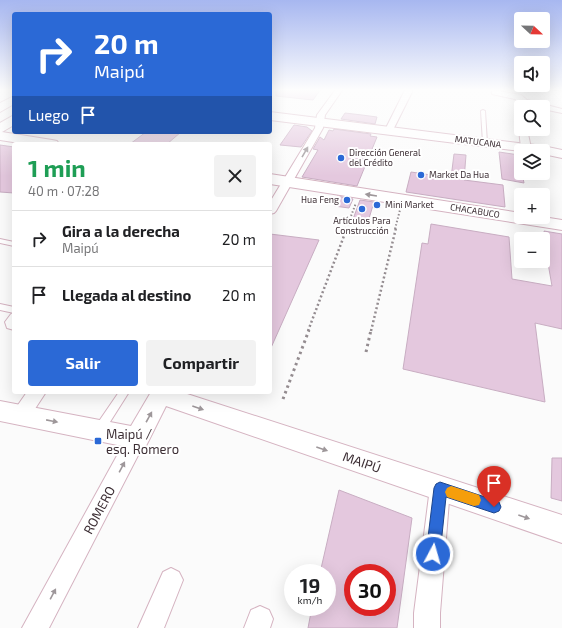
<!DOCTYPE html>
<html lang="es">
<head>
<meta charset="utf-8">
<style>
  :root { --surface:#fff; --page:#f2f2f2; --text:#202124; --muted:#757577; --line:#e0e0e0; --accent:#2b69d6 }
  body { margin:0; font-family:"Exo 2",sans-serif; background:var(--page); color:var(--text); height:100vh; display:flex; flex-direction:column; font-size:15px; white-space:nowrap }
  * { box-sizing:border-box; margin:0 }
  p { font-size:13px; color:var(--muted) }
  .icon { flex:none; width:22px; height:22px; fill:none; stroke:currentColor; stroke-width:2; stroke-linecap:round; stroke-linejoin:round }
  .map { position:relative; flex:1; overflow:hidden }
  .side { position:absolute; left:12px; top:142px; width:260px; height:252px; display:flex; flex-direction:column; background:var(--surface); border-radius:4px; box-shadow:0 4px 16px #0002 }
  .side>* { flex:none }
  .banner { position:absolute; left:12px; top:12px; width:260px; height:122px; border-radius:4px; box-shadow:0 4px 16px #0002; background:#2b69d6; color:#fff; overflow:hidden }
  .needle { width:26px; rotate:112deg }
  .tools { position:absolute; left:514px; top:12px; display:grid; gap:8px }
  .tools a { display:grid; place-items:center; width:36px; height:36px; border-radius:4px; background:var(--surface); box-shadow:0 4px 16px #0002; font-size:20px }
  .speed { position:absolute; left:284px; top:564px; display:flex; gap:8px; font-size:20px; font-weight:700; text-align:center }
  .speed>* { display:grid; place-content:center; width:52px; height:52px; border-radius:50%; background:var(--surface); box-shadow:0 4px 16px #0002; line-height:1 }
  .speed small { font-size:10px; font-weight:400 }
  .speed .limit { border:6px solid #d22; background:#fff; color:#111 }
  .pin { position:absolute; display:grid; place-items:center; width:34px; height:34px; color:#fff; margin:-41px -17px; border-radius:50% 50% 50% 0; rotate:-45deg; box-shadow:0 0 4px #0007 }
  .pin .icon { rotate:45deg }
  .me { position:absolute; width:44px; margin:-22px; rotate:6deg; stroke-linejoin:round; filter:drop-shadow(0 0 3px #0008) }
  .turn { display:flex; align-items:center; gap:14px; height:84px; padding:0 16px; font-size:18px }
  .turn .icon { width:52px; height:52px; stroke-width:2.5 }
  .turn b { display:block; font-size:28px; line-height:34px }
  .then { display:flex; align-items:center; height:38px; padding:0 16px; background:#0003; gap:8px; font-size:15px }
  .round { display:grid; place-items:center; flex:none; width:42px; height:42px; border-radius:4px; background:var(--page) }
  .headline { display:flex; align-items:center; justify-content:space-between; height:68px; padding:0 16px }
  h1 { font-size:24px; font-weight:700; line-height:30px; color:#1e9e55 }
  .cta { display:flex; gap:8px; margin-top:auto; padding:8px 16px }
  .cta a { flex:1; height:46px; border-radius:4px; background:var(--accent); color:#fff; font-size:16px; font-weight:700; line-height:46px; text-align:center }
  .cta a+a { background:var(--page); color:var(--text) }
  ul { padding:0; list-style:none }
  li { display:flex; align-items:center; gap:12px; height:56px; padding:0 16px; border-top:1px solid var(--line) }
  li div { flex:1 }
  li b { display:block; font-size:15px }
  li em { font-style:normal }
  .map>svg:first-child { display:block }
  .building { fill:#e4c8de; stroke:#c8adc2; fill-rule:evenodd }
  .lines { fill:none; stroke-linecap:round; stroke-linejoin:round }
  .service-casing { stroke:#d5b3c1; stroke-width:2 }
  .minor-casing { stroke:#d5b3c1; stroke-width:2 }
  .tertiary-casing { stroke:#d5b3c1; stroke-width:2 }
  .primary-casing { stroke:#d5b3c1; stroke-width:2 }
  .path-far2 { stroke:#948c90; stroke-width:2; stroke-dasharray:1.5 2; stroke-linecap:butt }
  .path-far1 { stroke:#948c90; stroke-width:2.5; stroke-dasharray:2 2.5; stroke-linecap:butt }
  .path { stroke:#948c90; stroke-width:3; stroke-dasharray:2.5 3.5; stroke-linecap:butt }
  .service { fill:#fff; fill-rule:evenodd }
  .minor { fill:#fff; fill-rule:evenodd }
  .tertiary { fill:#fff; fill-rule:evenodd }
  .primary { fill:#fff; fill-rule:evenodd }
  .rail-casing { stroke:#797074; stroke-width:2.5 }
  .rail { stroke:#fff; stroke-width:1.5; stroke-dasharray:5; stroke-linecap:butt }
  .oneway { fill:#9e979a }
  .route { fill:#2b69d6; stroke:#1c448b }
  .slow { fill:#f59e0b }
  .poi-dot { fill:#2b69d6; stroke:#fff; stroke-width:1.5 }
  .labels { text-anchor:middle; stroke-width:4; stroke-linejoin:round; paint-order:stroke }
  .far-street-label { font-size:9px; fill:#3d2f35; stroke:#fff }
  .far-poi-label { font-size:9px; fill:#3d2f35; stroke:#fff; text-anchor:start }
  .near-poi-label { font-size:13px; fill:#3d2f35; stroke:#fff; text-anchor:start }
  .near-street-label { font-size:13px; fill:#3d2f35; stroke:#fff }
</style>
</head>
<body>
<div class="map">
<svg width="562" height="628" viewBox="0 0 562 628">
  <rect width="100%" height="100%" fill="#fbfbfb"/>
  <!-- building -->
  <path class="building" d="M276,89h45l-8,11 -37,-4z
    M345,113l17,2 15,2 -2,7 -34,-5z
    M294,125l13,2 5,4 -11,16 -21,-2z
    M334,129l37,5 -1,2 7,1 -20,49 -55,-9 16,-27 -5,-1 7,-12 4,3 5,-10 4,1z
    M146,132h35l-14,12h-37z
    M0,145l14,2v46l-14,-1z
    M499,152l20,3 2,18h1l2,10 -22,-4z
    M454,154l12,1 -2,25 39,5 2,22 -99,-15 5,-20 40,6z
    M337,196l16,3 -4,9 -15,-2z
    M360,200l14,2 -7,23 -15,-3z
    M431,224l78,13 3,42 40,7 -6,-34h2l-4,-21 18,3v95l-27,-6 10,79 -142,-33 19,-126 6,1z
    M270,234l49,6 -49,110z
    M552,458h10v43l-11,-3z
    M339,490l73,28 -15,110h-89l4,-21h15v-34h-7zM353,573h34v34h-34z"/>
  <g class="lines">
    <defs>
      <path id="service" d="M483,110l2,1 2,32 -2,1 -2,-1 -2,-32z
        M0,239l14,3v4l-14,-3z
        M0,304l14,3v6l-14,-3z
        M14,313v17l-7,-2 -2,-6 6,-8z
        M119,392h10l-26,41 -4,2 -4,-2 -1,-3 1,-3z"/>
      <path id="minor" d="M336,89h7l-18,26 -2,13 -47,83 -2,2 -4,1v-12l45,-74 2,-13z
        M405,90h6l1,2 -20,40h-6l-1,-2z
        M492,90l29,5 6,5 35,9v4l-19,-4v-2h-9l-13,-3 -6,-5 -23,-5z
        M518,112h3v6l-4,-2z
        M521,127v2h6l4,19 -2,2 -3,1 -5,-3 -2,-19z
        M27,392h19l-19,29 -7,2 -7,-2 -2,-6z
        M137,429l7,3 3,6 -98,190h-27l108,-196z
        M440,478l7,3 3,7 -10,125v15h-26v-15l16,-125 3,-7z
        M171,568l8,4 4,8 -19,48h-26l25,-56z
        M260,606l9,4 4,9 -3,9h-26l7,-18z"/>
      <path id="tertiary" d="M151,392h30l381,123v28l-396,-137 -20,40 -9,3 -137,-28v-20l131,25z"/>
      <path id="primary" d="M14,96v8l-14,8v-9z
        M270,112l273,34 19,4v8l-19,-4v-3h-22l-251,-31z
        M14,115v10l-12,7 50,8 5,1 2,3h-33l-26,-4v-17z
        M270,174l251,39v4h22l19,3v10l-292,-46z"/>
    </defs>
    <!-- service casing -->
    <use href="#service" class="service-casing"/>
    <!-- minor casing -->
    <use href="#minor" class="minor-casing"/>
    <!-- tertiary casing -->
    <use href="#tertiary" class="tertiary-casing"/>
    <!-- primary casing -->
    <use href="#primary" class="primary-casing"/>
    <!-- path-far2 -->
    <path class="path-far2" d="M346,229l10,-26
      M395,229l5,-19"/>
    <!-- path-far1 -->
    <path class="path-far1" d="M308,331l39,-103
      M371,331l25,-103"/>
    <!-- path -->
    <path class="path" d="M366,352l5,-22
      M283,399l26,-69"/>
    <!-- service -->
    <use href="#service" class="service"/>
    <!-- minor -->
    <use href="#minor" class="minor"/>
    <!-- tertiary -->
    <use href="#tertiary" class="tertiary"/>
    <!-- primary -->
    <use href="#primary" class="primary"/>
    <defs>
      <path id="rail" d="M546,89l16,1"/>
    </defs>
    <!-- rail casing -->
    <use href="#rail" class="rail-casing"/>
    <!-- rail -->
    <use href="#rail" class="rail"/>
  </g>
  <!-- one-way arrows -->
  <defs><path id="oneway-solid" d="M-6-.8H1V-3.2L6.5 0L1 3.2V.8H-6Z"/></defs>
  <g class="oneway">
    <use href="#oneway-solid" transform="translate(305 152) rotate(-60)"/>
    <use href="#oneway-solid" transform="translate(371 195) rotate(-171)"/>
    <use href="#oneway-solid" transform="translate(198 408) rotate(19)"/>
    <use href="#oneway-solid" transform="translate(149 417) rotate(-61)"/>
    <use href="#oneway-solid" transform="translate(52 421) rotate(11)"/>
    <use href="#oneway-solid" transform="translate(322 449) rotate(19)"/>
    <use href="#oneway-solid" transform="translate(122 467) rotate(-62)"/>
    <use href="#oneway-solid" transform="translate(524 517) rotate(19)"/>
    <use href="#oneway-solid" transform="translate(53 594) rotate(-62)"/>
  </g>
  <!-- sky -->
  <linearGradient id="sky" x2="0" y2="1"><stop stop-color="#a7b7f0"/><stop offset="0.51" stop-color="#fdfdfd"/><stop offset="1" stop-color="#fdfdfd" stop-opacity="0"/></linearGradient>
  <rect width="562" height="176" fill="url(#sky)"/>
  <!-- route -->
  <path class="route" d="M440,482l54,18 5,2 2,5 -2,4 -5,2 -48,-16 -6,57 -2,5 -5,2 -5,-2 -2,-5 8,-66 2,-4z"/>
  <!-- slow -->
  <path class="slow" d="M451,486l28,9 2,5 -2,5 -5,1 -27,-9 -2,-5 2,-4z"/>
  <!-- markers -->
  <g class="poi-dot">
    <circle cx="341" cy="158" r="4"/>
    <circle cx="421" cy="175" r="4"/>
    <circle cx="347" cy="200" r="4"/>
    <circle cx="377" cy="205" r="4"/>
    <circle cx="362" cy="209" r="4"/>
    <rect x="94" y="437" width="8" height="8" rx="2"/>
  </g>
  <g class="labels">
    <!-- far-street labels -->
    <g class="far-street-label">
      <text transform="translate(478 142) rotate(7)" y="3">MATUCANA</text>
      <text transform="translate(475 211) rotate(9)" y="3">CHACABUCO</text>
    </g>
    <!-- far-poi labels -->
    <g class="far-poi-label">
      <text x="349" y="156">Dirección General<tspan x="349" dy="10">del Crédito</tspan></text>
      <text x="429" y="178">Market Da Hua</text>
      <text x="339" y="203" text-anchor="end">Hua Feng</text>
      <text x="385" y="208">Mini Market</text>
      <text x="362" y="224" text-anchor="middle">Artículos Para<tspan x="362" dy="10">Construcción</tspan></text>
    </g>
    <!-- near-poi labels -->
    <g class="near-poi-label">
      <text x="106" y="439">Maipú /<tspan x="106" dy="15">esq. Romero</tspan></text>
    </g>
    <!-- near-street labels -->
    <g class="near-street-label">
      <text transform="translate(362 462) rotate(19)" y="5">MAIPÚ</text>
      <text transform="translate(99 510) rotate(-62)" y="5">ROMERO</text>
    </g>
  </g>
</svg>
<div class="tools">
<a><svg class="needle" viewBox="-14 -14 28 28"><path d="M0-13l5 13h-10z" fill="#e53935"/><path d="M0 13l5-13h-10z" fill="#757577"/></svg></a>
<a><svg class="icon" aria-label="sound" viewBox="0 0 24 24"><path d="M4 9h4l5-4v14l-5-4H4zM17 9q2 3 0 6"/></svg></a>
<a><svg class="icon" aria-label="search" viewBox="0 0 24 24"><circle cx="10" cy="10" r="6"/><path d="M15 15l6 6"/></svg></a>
<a><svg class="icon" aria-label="layers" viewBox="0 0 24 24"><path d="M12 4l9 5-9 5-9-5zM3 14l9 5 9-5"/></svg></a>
<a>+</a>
<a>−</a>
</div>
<div class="speed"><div>19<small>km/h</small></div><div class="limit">30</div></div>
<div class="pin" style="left:494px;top:507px;background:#d93025"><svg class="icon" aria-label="arrive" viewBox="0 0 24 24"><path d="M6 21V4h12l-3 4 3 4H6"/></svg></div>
<svg class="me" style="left:433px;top:554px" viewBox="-20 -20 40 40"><circle r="17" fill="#2b69d6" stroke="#fff" stroke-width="3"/><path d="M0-11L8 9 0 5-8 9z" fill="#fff"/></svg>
<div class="banner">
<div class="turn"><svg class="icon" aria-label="right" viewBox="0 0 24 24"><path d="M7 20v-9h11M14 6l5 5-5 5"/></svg><div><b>20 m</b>Maipú</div></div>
<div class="then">Luego<svg class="icon" aria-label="arrive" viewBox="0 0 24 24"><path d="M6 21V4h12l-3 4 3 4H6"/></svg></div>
</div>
<section class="side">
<div class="headline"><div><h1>1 min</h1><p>40 m · 07:28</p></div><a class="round"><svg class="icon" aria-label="close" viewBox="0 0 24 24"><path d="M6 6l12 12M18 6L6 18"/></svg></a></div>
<ul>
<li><svg class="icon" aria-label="right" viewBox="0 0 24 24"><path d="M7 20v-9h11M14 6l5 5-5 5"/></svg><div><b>Gira a la derecha</b><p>Maipú</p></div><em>20 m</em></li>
<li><svg class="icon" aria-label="arrive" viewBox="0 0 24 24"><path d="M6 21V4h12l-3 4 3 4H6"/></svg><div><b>Llegada al destino</b></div><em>20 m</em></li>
</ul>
<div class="cta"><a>Salir</a><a>Compartir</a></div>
</section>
</div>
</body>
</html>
